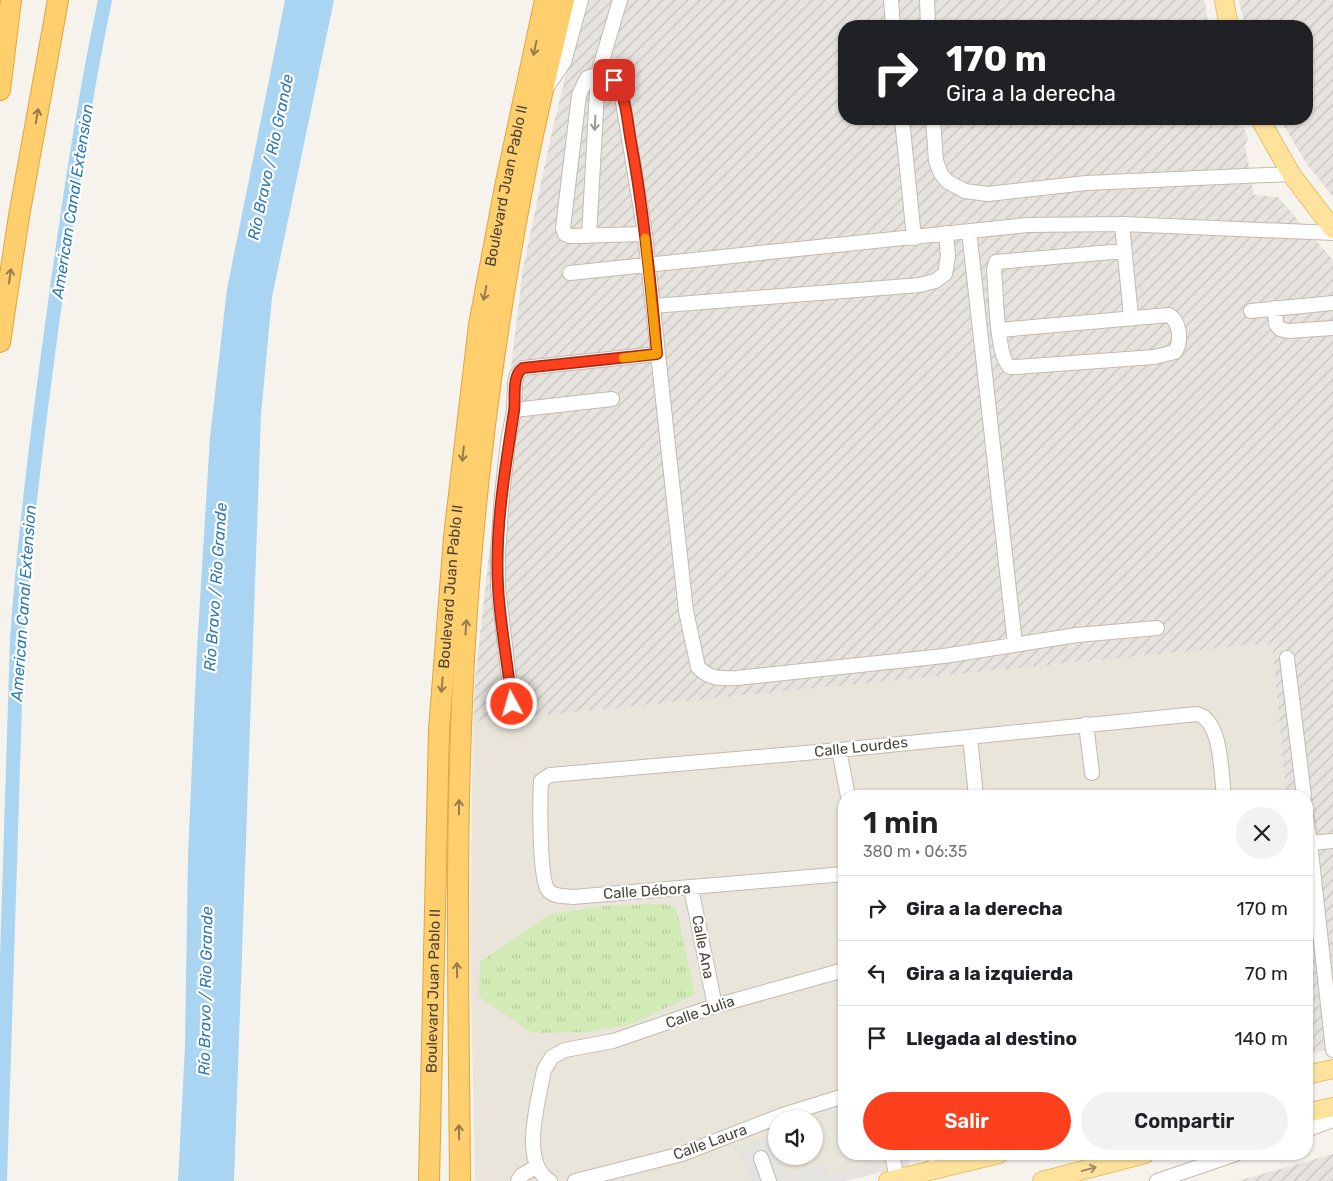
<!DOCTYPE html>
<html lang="es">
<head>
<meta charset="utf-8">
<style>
  :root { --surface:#fff; --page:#f2f2f2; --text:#202124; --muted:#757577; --line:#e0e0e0; --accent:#fc3f1d }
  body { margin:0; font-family:Rubik,sans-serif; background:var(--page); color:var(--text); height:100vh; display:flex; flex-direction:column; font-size:19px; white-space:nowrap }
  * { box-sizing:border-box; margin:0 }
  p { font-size:16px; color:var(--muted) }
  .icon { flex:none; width:28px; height:28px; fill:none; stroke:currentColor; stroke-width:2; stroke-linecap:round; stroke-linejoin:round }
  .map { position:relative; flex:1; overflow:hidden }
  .side { position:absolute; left:838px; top:790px; width:475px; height:370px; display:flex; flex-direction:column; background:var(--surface); border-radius:20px; box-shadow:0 1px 4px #0004 }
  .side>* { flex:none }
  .guide { position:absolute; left:838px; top:20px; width:475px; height:105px; border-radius:20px; box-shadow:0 1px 4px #0004; background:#202124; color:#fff; overflow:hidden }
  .controls { position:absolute; left:768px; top:1110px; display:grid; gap:10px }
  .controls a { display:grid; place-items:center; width:55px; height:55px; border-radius:50%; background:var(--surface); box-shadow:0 1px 4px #0004; font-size:25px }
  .pin { position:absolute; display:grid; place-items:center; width:42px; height:42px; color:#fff; margin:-21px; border-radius:10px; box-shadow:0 2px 8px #0006 }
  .me { position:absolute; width:55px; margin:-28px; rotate:354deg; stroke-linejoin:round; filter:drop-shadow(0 0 4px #0008) }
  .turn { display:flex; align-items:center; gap:18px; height:105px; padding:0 25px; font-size:22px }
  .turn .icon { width:65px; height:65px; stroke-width:2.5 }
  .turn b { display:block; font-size:35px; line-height:42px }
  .round { display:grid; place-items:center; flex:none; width:52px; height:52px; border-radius:26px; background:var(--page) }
  .overview { display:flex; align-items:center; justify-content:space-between; height:85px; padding:0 25px }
  h1 { font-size:30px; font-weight:600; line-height:38px }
  .button { display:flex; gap:10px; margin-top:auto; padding:10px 25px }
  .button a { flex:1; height:58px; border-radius:30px; background:var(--accent); color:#fff; font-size:20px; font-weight:600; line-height:58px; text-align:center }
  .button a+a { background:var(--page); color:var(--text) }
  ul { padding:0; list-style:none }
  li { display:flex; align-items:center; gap:15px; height:65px; padding:0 25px; border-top:1px solid var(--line) }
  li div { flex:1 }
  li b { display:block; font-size:19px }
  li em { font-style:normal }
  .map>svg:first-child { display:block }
  .residential { fill:#eae5da; fill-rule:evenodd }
  .industrial { fill:url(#industrial-furrows) }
  .park { fill:url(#park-tufts) }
  .parking { fill:#e5e3e0 }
  .water { fill:#a9d4f2 }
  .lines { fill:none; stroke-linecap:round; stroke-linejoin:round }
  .canal { stroke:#a9d4f2; stroke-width:14 }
  .minor-casing { stroke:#c2bbae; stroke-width:16 }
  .major-casing { stroke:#e6c16a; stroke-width:20 }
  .highway-casing { stroke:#e0a43c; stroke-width:22 }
  .minor { stroke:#fff; stroke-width:14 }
  .major { stroke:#ffe39c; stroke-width:18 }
  .highway { stroke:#ffcf6e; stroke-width:20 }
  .oneway { stroke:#937c4e }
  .oneway2 { stroke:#9c9892 }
  .oneway3 { stroke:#9c8c66 }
  .route-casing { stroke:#a42913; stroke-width:12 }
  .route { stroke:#fc3f1d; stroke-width:9 }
  .slow { stroke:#f59e0b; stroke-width:9 }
  .labels { text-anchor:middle; stroke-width:4.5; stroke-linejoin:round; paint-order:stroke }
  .street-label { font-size:15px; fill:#4b4439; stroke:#fff }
  .water-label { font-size:16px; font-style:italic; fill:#2e7ab2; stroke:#fff }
</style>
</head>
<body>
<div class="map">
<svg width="1333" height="1181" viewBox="0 0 1333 1181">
  <defs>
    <pattern id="industrial-furrows" width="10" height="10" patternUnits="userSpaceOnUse" patternTransform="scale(1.25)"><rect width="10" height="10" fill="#e6e2dd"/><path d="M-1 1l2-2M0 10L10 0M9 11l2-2" fill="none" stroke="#c7c3be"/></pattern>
    <pattern id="park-tufts" width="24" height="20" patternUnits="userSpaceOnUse" patternTransform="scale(1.25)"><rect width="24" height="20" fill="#d2eab5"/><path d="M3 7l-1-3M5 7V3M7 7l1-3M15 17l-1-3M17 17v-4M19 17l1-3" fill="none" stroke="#b6ca9c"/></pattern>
  </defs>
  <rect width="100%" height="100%" fill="#f6f3ec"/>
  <!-- residential -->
  <path class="residential" d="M1272,643l14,153h-442v358h81l-102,27h-348l-5,-239 3,-220zM776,1119h38v37h-38z"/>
  <!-- industrial -->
  <path class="industrial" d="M584,0h620l5,26h-365v93h396l8,19 -3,8 9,49 24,2 55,63v788l-25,7 -2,-24v-235h-20l-14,-153 -799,79 2,-42 24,-215 24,-197 28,-132z
    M1239,0h94v197l-27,-34 -26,-44h26v-93h-61z
    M1333,1154v27h-95z"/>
  <!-- park -->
  <path class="park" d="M663,904l13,4 19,86 -63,30 -46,8 -53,1 -54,-36 1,-35 71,-48 53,-8z"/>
  <!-- parking -->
  <path class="parking" d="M774,1134l2,22h6l6,19 36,-11 4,11 54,-16 -1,-5h31l-4,12 -63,15h-94l-13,-33z"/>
  <!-- water -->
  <path class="water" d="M285,0h49l-62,297 -11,117 -27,767h-56l7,-135 3,-190 9,-207 13,-212 17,-148z"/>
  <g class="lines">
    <!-- canal -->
    <path class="canal" d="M0,1181l17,-541c7,-103 20,-205 34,-308 15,-111 31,-222 54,-332"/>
    <defs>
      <path id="minor" d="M891,0l2,26
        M927,0l1,26
        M598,74l16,6 8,16 23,138 -75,2 -5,-2 -2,-6 16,-133 8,-17z
        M547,87l17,-25 17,-62
        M902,119l12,119
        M933,119l3,42 5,13 7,8 17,9 23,3 98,-11 205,-9
        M1122,224l9,93
        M969,231l46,413
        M645,234l41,377 12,56c11,12 23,12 39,11l207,-22 133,-21 80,-7
        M589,236l9,-162 22,-74
        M570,273l457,-48 95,-1 211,9
        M653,306l267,-21 15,-4 10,-7 3,-18 -2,-23
        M1275,308l1,16 4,5 8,2 45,-3
        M1251,311l82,-8
        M1000,330l169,-15c11,7 13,26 6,37l-21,5 -139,10h-5c-14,-10 -14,-78 -16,-97l2,-8 128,-11
        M514,410l98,-11
        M1287,658l17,138
        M512,704l-14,-117v-34l4,-58 6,-53 6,-32 1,-27 2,-8 6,-7 134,-14
        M1086,724l6,49
        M970,737l6,59
        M839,750l9,46
        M1306,816l4,27
        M1333,841l-23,2 23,207
        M844,874l-271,23c-8,-1 -20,0 -25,-7 -9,-12 -8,-91 -7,-109l9,-6 289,-25 358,-36c25,6 24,60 27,82
        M691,888l24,118
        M1306,1130l27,-10
        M892,1154l5,25
        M934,1154l4,16
        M761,1158l8,23
        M518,1181l4,-6 14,-8
        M550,1181c-31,-18 -11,-82 -6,-111l8,-13 13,-7 48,-9 102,-35 129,-36
        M575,1181l107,-27 101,-39 61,-19
        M1157,1181l79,-27"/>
      <path id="major" d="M1224,0l5,26
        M1260,119l31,55 42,55
        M1306,1075l27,-6
        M1306,1113l27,-6
        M888,1181l111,-27
        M1042,1181l103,-27"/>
      <g id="highway">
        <path d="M0,90l11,-90"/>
        <path d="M0,342l19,-126 39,-216"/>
        <path id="s1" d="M429,1181l10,-451 15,-193 25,-212 27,-143 39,-182"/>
        <path d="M460,1181c-1,-159 -5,-319 2,-478 7,-179 30,-359 64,-534 11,-57 25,-113 38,-169"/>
      </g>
    </defs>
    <!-- minor casing -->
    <use href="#minor" class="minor-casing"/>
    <!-- major casing -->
    <use href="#major" class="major-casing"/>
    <!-- highway casing -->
    <use href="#highway" class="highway-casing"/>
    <!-- minor -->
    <use href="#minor" class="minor"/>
    <!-- major -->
    <use href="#major" class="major"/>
    <!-- highway -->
    <use href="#highway" class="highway"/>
  </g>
  <!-- one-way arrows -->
  <defs><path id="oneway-shaft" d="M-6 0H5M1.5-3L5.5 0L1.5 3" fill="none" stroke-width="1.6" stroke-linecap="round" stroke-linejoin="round" transform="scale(1.25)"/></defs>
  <g class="oneway">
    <use href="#oneway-shaft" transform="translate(535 48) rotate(102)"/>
    <use href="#oneway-shaft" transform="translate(37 116) rotate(-80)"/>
    <use href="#oneway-shaft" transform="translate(10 276) rotate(-82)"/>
    <use href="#oneway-shaft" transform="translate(485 293) rotate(101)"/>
    <use href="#oneway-shaft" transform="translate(463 454) rotate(96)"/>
    <use href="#oneway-shaft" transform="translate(466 627) rotate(-86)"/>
    <use href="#oneway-shaft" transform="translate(442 685) rotate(95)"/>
    <use href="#oneway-shaft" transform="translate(459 807) rotate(-89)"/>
    <use href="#oneway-shaft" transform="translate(457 970) rotate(-91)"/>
    <use href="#oneway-shaft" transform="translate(459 1132) rotate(-91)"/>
  </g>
  <use class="oneway2" href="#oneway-shaft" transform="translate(595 123) rotate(93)"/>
  <use class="oneway3" href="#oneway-shaft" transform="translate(1089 1169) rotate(-15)"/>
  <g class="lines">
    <defs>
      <path id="route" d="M512,704c-4,-39 -12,-80 -14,-118 -3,-59 7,-117 16,-175 2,-12 -3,-35 9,-43l134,-14c-6,-71 -13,-142 -26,-212 -4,-20 -4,-45 -17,-62"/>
    </defs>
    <!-- route casing -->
    <use href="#route" class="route-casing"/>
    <!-- route -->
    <use href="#route" class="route"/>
    <!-- slow -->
    <path class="slow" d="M623,358l34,-4 -12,-116"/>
  </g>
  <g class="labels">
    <!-- street labels -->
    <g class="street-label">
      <text dy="5" stroke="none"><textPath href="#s1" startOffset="1000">Boulevard Juan Pablo II</textPath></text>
      <text dy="5" stroke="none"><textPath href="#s1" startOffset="595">Boulevard Juan Pablo II</textPath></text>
      <text transform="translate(861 747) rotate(-6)" y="5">Calle Lourdes</text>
      <text transform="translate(647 891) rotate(-4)" y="5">Calle Débora</text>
      <text transform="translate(703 947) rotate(79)" y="5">Calle Ana</text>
      <text dy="5" stroke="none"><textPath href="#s1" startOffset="190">Boulevard Juan Pablo II</textPath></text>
      <text transform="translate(700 1012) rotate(-19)" y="5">Calle Julia</text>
      <text transform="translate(710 1142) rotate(-20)" y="5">Calle Laura</text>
    </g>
    <!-- water labels -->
    <g class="water-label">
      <text transform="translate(270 157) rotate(-78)" y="6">Río Bravo / Rio Grande</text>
      <text transform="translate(72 201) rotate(-81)" y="6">American Canal Extension</text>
      <text transform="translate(215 587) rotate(-86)" y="6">Río Bravo / Rio Grande</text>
      <text transform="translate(23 603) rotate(-86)" y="6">American Canal Extension</text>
      <text transform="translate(205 991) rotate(-89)" y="6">Río Bravo / Rio Grande</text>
    </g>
  </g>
</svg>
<div class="controls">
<a><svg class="icon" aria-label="sound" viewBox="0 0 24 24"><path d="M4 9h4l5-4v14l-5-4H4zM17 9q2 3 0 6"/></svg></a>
</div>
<div class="pin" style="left:614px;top:80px;background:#d93025"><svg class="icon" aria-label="arrive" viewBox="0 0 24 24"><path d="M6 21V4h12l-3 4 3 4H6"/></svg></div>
<svg class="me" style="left:512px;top:704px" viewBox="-20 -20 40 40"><circle r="17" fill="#fc3f1d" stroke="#fff" stroke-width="3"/><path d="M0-11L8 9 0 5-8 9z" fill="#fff"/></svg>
<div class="guide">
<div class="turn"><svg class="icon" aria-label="right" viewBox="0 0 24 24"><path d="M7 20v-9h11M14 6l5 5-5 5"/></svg><div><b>170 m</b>Gira a la derecha</div></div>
</div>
<section class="side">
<div class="overview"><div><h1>1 min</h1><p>380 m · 06:35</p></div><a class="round"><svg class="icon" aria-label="close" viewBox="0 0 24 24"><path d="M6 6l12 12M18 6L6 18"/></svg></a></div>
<ul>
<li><svg class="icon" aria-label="right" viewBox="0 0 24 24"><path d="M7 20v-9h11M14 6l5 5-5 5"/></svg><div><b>Gira a la derecha</b></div><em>170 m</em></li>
<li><svg class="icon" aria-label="left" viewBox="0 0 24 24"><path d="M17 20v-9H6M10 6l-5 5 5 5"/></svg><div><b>Gira a la izquierda</b></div><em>70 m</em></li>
<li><svg class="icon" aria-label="arrive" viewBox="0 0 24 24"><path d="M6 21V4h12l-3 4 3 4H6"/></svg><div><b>Llegada al destino</b></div><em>140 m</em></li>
</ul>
<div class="button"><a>Salir</a><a>Compartir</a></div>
</section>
</div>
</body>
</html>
